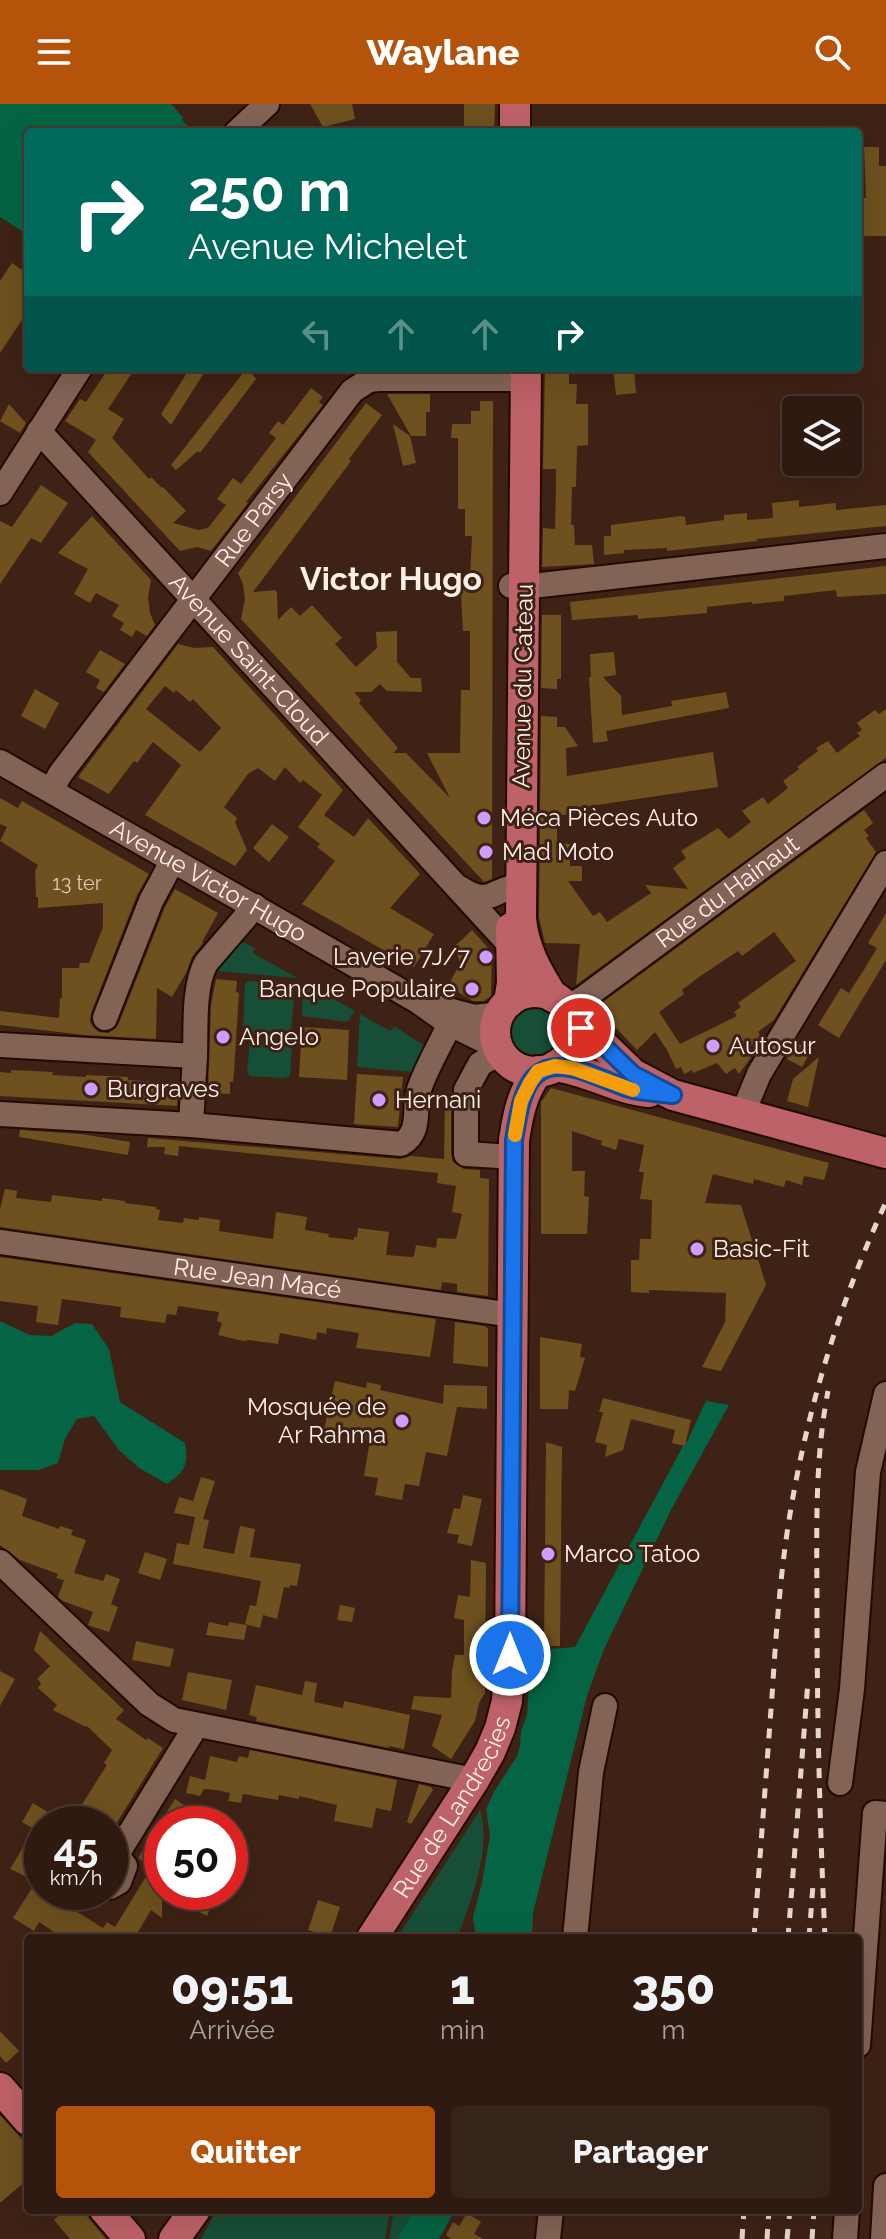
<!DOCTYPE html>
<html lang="fr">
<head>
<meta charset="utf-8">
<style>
  :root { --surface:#2e1a10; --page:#362319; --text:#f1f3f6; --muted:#a7a19f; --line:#493830; --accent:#b45309 }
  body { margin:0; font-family:Raleway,sans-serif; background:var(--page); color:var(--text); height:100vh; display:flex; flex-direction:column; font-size:30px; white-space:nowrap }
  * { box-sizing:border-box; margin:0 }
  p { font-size:26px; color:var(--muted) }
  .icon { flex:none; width:44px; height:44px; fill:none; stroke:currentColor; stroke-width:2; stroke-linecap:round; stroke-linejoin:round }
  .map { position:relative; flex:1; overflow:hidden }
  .details { position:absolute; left:24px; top:1830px; width:838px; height:280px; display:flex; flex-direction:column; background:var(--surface); border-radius:8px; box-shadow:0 8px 32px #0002,0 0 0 2px var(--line) }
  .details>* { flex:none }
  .guide { position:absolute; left:24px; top:24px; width:838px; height:244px; border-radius:8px; box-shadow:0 8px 32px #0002,0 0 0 2px var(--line); background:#00695c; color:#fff; overflow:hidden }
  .controls { position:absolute; left:782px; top:292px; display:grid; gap:16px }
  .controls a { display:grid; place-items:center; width:80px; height:80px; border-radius:8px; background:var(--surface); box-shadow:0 8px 32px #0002,0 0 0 2px var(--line); font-size:40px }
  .speed { position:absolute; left:24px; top:1702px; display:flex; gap:16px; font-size:40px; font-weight:700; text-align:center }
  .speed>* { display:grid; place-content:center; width:104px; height:104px; border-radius:50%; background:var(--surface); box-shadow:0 8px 32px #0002,0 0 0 2px var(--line); line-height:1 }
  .speed small { font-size:20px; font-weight:400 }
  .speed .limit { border:12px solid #d22; background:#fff; color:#111 }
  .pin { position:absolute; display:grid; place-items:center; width:68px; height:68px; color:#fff; margin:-34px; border:4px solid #fff; border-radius:50%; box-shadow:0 2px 8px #0007 }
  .me { position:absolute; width:88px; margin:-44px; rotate:0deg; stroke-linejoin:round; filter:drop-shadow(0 0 6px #0008) }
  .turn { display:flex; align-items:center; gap:28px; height:168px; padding:0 32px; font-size:36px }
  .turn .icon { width:104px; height:104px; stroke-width:2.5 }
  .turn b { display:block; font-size:56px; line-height:68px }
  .lanes { display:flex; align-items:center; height:76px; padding:0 32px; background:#0003; justify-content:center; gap:40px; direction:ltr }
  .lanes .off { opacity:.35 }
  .eta { display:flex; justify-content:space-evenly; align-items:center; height:136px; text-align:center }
  .eta b { font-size:48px; font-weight:800; line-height:56px }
  .primary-button { display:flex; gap:16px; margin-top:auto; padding:16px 32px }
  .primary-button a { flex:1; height:92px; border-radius:8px; background:var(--accent); color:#fff; font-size:32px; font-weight:800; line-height:92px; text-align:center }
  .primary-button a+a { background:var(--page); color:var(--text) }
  header { display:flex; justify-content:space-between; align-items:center; height:104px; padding:0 32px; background:var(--accent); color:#fff; font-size:36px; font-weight:800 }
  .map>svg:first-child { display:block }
  .green { fill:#174e37 }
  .forest { fill:#056443 }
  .building { fill:#6e511e; fill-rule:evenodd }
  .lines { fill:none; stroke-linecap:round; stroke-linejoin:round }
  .minor-casing { stroke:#230b01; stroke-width:28 }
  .major-casing { stroke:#230b01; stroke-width:34 }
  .minor { stroke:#836354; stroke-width:24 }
  .major { stroke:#bd6267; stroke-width:30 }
  .rail { stroke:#e7d6cf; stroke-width:5; stroke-dasharray:10 10; stroke-linecap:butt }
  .route-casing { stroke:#114b97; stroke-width:20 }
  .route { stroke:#1a73e8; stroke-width:14 }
  .slow { stroke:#f59e0b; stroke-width:14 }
  .poi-dot { fill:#cf9dff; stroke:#3e2215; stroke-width:3 }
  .labels { text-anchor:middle; stroke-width:6; stroke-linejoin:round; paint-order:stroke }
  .number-label { font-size:20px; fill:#dbc8b6 }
  .street-label { font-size:24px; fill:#ffefe9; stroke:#3e2215 }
  .poi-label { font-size:24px; fill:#ffefe9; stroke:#3e2215; text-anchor:start }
  .district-label { font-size:32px; font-weight:bold; fill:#ffefe9; stroke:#3e2215 }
</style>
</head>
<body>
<header><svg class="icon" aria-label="menu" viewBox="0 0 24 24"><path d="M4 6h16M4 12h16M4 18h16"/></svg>Waylane<svg class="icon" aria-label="search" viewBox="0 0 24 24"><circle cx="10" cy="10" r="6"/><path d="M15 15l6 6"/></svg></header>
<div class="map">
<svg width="886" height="2135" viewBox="0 0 886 2135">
  <rect width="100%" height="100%" fill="#3e2215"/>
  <!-- green -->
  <path class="green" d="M243,838l12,6 -2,5 44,25 -81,-7 8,-11z
    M249,877l43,2 3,4 -4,44 -4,4 -41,-2 -3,-4 2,-45z
    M303,877l52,30 -8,11 -45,-6z
    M511 927a24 24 0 1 1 48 0a24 24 0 1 1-48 0Z
    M360,910l30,17 4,-5 31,20 -13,26 -55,-5z
    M255,935l32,2 5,4 -2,31 -6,2 -33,-2 -4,-3 3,-32z
    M480,1706c12,37 -9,92 -23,128h-60z
    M217,2106h173l-5,29h-184z
    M394,2106h20l-17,29h-8z"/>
  <!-- forest -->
  <path class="forest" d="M0,0h171l12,13 -1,3 11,12h-165v103l-28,-18z
    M0,1217l30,14 21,1 24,-13 17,1 17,25 11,53 65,41c3,23 1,27 -18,41l-28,-16 -20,-18 -25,-34 -17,3 -12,20 -7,24 -19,7h-39z
    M706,1297l23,4 -57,103 -68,141 -17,47 -54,217 -1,25h-56l-3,-21 9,-34 8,-48 -4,-26 8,-17 23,-36 3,-10 1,-15 6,-16 3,-43 4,-22 41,-3 108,-201h2z
    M414,2106h41l-16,29h-42z"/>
  <!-- building -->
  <path class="building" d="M310,0h42l3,15 -32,8z
    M464,0h31l-1,28h-30z
    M864,43h15v19h7v70h-28v-38h8z
    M12,159l16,11v37l-28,42v-72z
    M109,264h26l-27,41 16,10 -12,19 37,41 2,-2 11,11 1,-1 23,24 -13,12 26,7 9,-2 18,-23 -9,-6 16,-21 8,6 35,-46 -7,-5 9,-12 5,4 28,-37 12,9 -4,5 4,3 -77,97 2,1 -37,48 -14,-4 -17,4 -92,-99 8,-12 -31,-19 15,-22 6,3z
    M190,264h17l-36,57 -10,-11z
    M247,264l9,11 -56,74 -2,-2 -22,19 -5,-5z
    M545,264h24v16h8l-1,20h12v41l-11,1 -1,41h-4l-1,38h3l1,20h17l2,19 -52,3 1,-39 12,1 1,-42v-18h-13z
    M613,264h21l2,25 -20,2z
    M387,290h43v18h-4v24h-15z
    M480,297h13l-1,478 -8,3 -243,-263 4,-20 -2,-15 -5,-11 128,-170 16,12 -33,44 2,2 -98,131 22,-2 2,2 1,28 13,-13 9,9 12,-11 30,33 -7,6 21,23 21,-19 -1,-16 21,-1v31l14,16h10l1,14 -35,-1 -7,-7 -9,8h-17l7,8 -2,3 39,45 -5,5h13l44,45 -23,-45h33l1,-63h9v-59h-7l-3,-53h10l2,-42h-7v-27h-7v-71h-7l1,-14h19v-13h9z
    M9,300l17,19 -6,10 -20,-12z
    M393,320l17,12 6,27 -13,3z
    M41,381l27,18 -27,40 -10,-5 -31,46v-63l12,6z
    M799,396v7l37,-4v7l50,-5v21l-129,13v2l-90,10v-3l-43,2v3l-20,2v-19h7v-11l70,-9 4,1 1,8 38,-5v-5l23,-2v7l26,-2 -1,-15z
    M92,412l59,64 -3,17 2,16 5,12 -8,11 -11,-6 -4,7 -12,-7 4,-7 -12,-7 7,-11 -23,-12 -6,10 -16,-9 14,-25 -30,-16z
    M886,462v28l-49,3 -1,-7 -52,6v5l-32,3v-2l-45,5v6l-69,6v-4l-66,5 -2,-18z
    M542,511h19v64h-4v10l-16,-1z
    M178,540l16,4 19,-1 130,143 -19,25 30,22 14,-19 52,56 -30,34 44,26 -20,33 -112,-63 33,-43 -18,-14 3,-3 -22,-17 24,-32 -19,-15 -3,3 -15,-16 -10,14 -17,-13 -10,6 -24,33 13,11 -2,4 12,28 -12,16 -90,-51 36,-50 -28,-23 -16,21 -3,-2 -25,33 -31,-17zM165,582l9,7 2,-3 14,12 3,-3 28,29 -21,24 -54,-43z
    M100,546l25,14 -21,28 -8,-4 4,-8 -14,-8z
    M614,548l2,23 -13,2 18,19 1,19 50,-9 -1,-5 55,-9 3,16 -123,23 2,10 -15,2 -4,-66h2l-1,-23z
    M35,585l24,14 -14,26 -24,-13z
    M886,605v49l-310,227 4,-41 -35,-1 -6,-25 2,-202 16,1v10h8l13,19 -12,2 1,28 146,-24 5,35 -148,22v5l-13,2v27l13,1v22h12v15h-14l25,35 7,-4 7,10 44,-29 -6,-8 43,4 -15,-21 13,-10 -5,-7 37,-23 11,11 22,-17 -9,-11 21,-14 5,7 20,-16 -5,-7 16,-12 -2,-2 21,-16 -2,-3 12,-7 9,12 23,-17 -3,-3 5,-3 -5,-7 18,-13 4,4z
    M0,694l18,10 4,-7 127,73 -12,21 -46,118 -1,8 3,6 6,5 9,1 7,-4 4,-6 46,-116 10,-18 43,24 -16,29 1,1 -11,14 -6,16 -14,24 -15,-9 -1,51 -72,-4 -84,-10v-14l59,7 1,-20h2v-30h17l1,-5h9l14,-36v-24l-65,5v-11h-2l-1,-26 3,-6 -38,-24 7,-14 -7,-3z
    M864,706l9,13 -9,7 5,6 -3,2 10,14 -102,168 -16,12 4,5 -15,12 5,7 -13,18 -4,-6 -9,6 -9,-11 -24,10 -1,-3 -8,4 -3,-7 -5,2 -9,-19 -12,-18 -18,18 -39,-41 1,-4zM774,828l22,29 -58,42 3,4 -7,5 3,4 -57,28 -21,-32 25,-18 -2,-4 17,-13 39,-26 4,5z
    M272,720l17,13 -20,25 -16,-14z
    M886,809v47l-47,78 -21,-13 23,-37 8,5 16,-25 12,-20 -9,-5z
    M472,826l20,22 -1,44 -7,5h-11l-25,-15 12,-23 -5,-17z
    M216,875l21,2 -1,11 3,1 -5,79 -1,10h-3v12l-22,-1 3,-88z
    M302,923l47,3 -2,50 -48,-3z
    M797,939l14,8 -9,16 -15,-8z
    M819,953l-11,50 -21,-6 6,-22z
    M11,966l42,2 -1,3 34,2v-2l42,2v3l50,3 -1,23 -177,-10v-24l11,1z
    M357,970l46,3 -5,50 -44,-3z
    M551,984l278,75 -5,17 -20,-4 -2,9 -16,-5 -2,7 -30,-8 -1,5 -40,-10 -8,29 36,2 25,80 -45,86 -19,-4 23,-45 1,-29 -77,-3v3l-18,-1v-32h8l1,-21h11l1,-39 -12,-1 4,-27h-5l5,-27 -25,-6 -3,11 -15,-5 1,-4 -30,-10v40h13l-1,25 5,1 -2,37h-46v-132z
    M445,996l6,1v53l2,8 11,7 16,1v8l9,1 -1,117 -31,-4v-8l-15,-2 -1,8 -441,-63v-18l5,-20 12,2 -1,7 35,4 1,-7 50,6v-3l23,3v2l31,4v2l4,1 -2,10 25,3 1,-5 15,2v-3l21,3 -1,11 54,8 3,-27 31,5 -2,13 24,4 -1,3 26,3v-3h3l1,-9 31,4 -3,23 26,2 2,-1 2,-11 20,3 1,-10 19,1 6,-25 -10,-2 4,-26 -19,-3 1,-10 -259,-27 -1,10 -14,-2 1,-7h-18l1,-9 252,21 10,-3 34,3z
    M20,1026l61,4 49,8 -2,13 -109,-18z
    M0,1153l436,62 -6,38 -74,-9 3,-15 -32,-5 -1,6 -9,-2 -1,8 -36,-7 -2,11 -29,-4 -6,1 -25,-6 4,-12 -5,-2 2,-9 -41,-6 -2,9 -9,-1 -2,9 -45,-6 1,-10 -59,-8 -4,26 -22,-3 2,-16 -38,-5z
    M455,1218l30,4 3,3v38l-35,-4z
    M540,1233l42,7 -2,13 5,1 -10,33 -6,-1 -1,19h-28z
    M335,1277l31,7 1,-6 14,3 -1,5 63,14 1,-19 43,1v23l-30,-2 -10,49 -21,-4 -7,34 -14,-2 -3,16 -27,-5 3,-17 -14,-2 6,-36 -46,-10z
    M603,1294l88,22 -6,26 -13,-3 3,-13 -44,-11 -8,31 -18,7 2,-12 -12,-3 8,-30h-4z
    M546,1338l16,5 -2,199h-16z
    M201,1373l14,4 -12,38 6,1 -6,28 31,6 6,-28 15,3 -5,28 51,7 -4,22 -7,-1 -1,3 -5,-1 -7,32 -14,-4 -3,13 -15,-4 5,-19 6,1 5,-25 -88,-17 4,-21 12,2 6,-28 -21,-4 5,-16 14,4z
    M0,1385l27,10 -5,17 37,13 1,-3 13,4 -2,5 15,5 -12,33 29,8 3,-7 14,5 -9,25 7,3 -9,25 -21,-7 5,-13 -30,-11 -5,-4 6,-17 -8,-2 2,-4 -38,-14 -20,-15z
    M463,1391l19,4 -10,47 -15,-3 2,-8 -12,-2 7,-25 6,1z
    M145,1448l22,7 -7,21 -22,-7z
    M471,1456l15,3 -1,130 -6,10 -4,18 -24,38 -19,-13 10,-31 -31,-6 3,-13 37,2 1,-27 3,-16h9v-35l-10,-2 4,-23 12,2z
    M340,1501l15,3 -3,14 -15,-2z
    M209,1518l19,4 1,-4 18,3 -3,15 -38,-5z
    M40,1527l84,79 -8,9 30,21 2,-2 15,10 -47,76h-22l4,-8 -17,-10 22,-35 4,-6 -3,-2 8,-13 -25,-24 -1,1 -33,-17 4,-5 -19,-17 3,-5 -4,-4 13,-13 -16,-16z
    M136,1537l38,8 -4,18 -38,-7z
    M0,1567l15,8 -15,27z
    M188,1568l44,8 -6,30 -44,-10z
    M305,1577l12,2 -3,19 29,6 1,-7 66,14 -6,34 -15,-3v2l-133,-27 1,-4 -8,-2 7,-30 46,10z
    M250,1646l147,30 -6,31 -15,-3 -4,20 -38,-7 3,-16 -38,-9v3l-20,-4 -1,5 -35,-6 -2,9 -13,-2 2,-8 -14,-3 -12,-1 -4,7 -14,-3 4,-17 15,4 5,-24 27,6 2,-6 9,2z
    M419,1680l12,3 2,3 -22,34 -4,-2z
    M175,1695l37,25h-50v94l-11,-8 -16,27 2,1h-74l-24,-16 -5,9 -21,-13 21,-33 69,43 4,-6 8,5 32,-52 -2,-1 5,-8 -12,-8z
    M33,1699l34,21h-25v29l-15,24 -17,-8 24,-40 -12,-7z
    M201,1789l13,6 -7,17 -14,-7z
    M318,1796l22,7 -10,30 -22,-7z
    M0,1927l19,20 -13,12 -6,-7z
    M0,2011l28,31v33l-28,24z
    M52,2106h30l24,29h-36l-16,-19 4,-4z
    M467,2109l14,9 -7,12 9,5h-32l-5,-4 7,-13 6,4z"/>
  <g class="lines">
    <defs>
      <g id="minor">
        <path d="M237,28l30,-28"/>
        <path id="s1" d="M39,327l472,515"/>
        <path d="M0,389l80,-125"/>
        <path d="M511,482l30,-1 345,-39"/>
        <path id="s2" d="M0,658l265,151 151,87 34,24 49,24"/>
        <path id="s3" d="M51,686l10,-17 291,-382 17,-11 9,-1h148"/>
        <path d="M460,784c32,21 32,-1 61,-2"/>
        <path d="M441,904l34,9 25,-3"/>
        <path id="s4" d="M567,904l18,-11 301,-222"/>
        <path d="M105,914l46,-117 22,-41"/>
        <path d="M0,941l195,11c1,-28 -2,-69 11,-93l49,-57"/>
        <path d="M501,948l-21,12 -14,26v64l48,3"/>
        <path d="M0,1010l191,11 210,19c20,-11 13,-32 17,-51 5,-19 23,-50 32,-69"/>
        <path d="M744,1011l3,-12 12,-29 127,-211"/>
        <path d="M191,1021l4,-69"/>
        <path id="s5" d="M0,1138l513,73"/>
        <path d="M0,1458l149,142 25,16 300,60"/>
        <path d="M840,1679l12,-94 16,-217 18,-78"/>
        <path d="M110,1749l11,8 4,5 -6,16 -9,5"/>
        <path d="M116,1752l80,-130"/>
        <path d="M575,1834l16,-166 14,-66"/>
        <path d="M858,1941l17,-232 11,1"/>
        <path d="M548,2135l3,-29"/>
        <path d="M845,2135l2,-29"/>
        <path d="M883,2135l3,-53"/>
      </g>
      <g id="major">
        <path d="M515,28v-28"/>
        <path d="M526,264l-5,551c3,30 16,53 32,78"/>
        <circle cx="535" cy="928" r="40"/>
        <path d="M509,898l3,-19 -1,-55"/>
        <path d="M573,916l30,25 30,29 40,21 213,58"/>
        <path d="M555,962c33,4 61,23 94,26"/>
        <path id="s6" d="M372,1834l102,-158 16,-28 10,-24 7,-27 3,-46 4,-515c4,-26 8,-47 24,-69"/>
        <path d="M0,1984l28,32"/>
        <path d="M105,2106l25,29"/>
        <path d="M174,2135l21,-29"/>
      </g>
    </defs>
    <!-- minor casing -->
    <use href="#minor" class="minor-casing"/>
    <!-- major casing -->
    <use href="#major" class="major-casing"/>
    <!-- minor -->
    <use href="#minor" class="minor"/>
    <!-- major -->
    <use href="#major" class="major"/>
    <!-- rail -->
    <path class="rail" d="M754,1834c6,-81 12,-162 18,-242 4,-61 8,-122 18,-182 18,-108 50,-212 96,-312
      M788,1834l20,-257
      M809,1834l4,-53
      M825,1834c-5,-109 -8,-219 -8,-329 0,-73 -3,-146 11,-218
      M742,2135l2,-29
      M767,2135l2,-29
      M787,2135l3,-29
      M812,2135l2,-29"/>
  </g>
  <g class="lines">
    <defs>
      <path id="route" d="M510,1551l4,-515c8,-48 14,-89 74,-67 14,5 27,11 41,16 14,4 29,4 44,6l-40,-21 -30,-29 -22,-17"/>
    </defs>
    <!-- route casing -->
    <use href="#route" class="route-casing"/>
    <!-- route -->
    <use href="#route" class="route"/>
    <!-- slow -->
    <path class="slow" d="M515,1031l6,-34 9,-18 8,-12 17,-5 17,2 61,22"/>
  </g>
  <!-- markers -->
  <g class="poi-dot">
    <circle cx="484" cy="714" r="8"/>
    <circle cx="486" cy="748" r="8"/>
    <circle cx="486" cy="853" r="8"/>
    <circle cx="472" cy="885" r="8"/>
    <circle cx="223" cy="933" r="8"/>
    <circle cx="713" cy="942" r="8"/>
    <circle cx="91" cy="985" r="8"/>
    <circle cx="379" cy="996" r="8"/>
    <circle cx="697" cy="1145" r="8"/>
    <circle cx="402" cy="1317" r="8"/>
    <circle cx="548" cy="1450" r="8"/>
  </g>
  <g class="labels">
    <!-- number labels -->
    <g class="number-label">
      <text x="77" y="786">13 ter</text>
    </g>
    <!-- street labels -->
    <g class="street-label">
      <text dy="8" stroke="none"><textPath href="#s3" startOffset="338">Rue Parsy</textPath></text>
      <text dy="8" stroke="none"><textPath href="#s1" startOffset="310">Avenue Saint-Cloud</textPath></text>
      <text transform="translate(523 582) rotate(-89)" y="8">Avenue du Cateau</text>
      <text dy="8" stroke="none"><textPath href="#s2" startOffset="240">Avenue Victor Hugo</textPath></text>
      <text dy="8" stroke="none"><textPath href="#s4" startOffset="198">Rue du Hainaut</textPath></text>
      <text dy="8" stroke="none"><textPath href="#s5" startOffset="260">Rue Jean Macé</textPath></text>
      <text dy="8" stroke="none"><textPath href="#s6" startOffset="154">Rue de Landrecies</textPath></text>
    </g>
    <!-- poi labels -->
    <g class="poi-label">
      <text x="500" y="722">Méca Pièces Auto</text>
      <text x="502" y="756">Mad Moto</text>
      <text x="470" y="861" text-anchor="end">Laverie 7J/7</text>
      <text x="456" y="893" text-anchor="end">Banque Populaire</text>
      <text x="239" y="941">Angelo</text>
      <text x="729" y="950">Autosur</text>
      <text x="107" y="993">Burgraves</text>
      <text x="395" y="1004">Hernani</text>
      <text x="713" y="1153">Basic-Fit</text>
      <text x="386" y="1311" text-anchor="end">Mosquée de<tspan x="386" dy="28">Ar Rahma</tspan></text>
      <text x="564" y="1458">Marco Tatoo</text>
    </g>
    <!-- district labels -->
    <g class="district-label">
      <text x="391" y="486">Victor Hugo</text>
    </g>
  </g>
</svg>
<div class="controls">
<a><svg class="icon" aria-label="layers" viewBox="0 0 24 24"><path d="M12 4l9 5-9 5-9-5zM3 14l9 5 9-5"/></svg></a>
</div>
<div class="speed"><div>45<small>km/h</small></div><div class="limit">50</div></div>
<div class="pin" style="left:581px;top:924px;background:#d93025"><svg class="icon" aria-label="arrive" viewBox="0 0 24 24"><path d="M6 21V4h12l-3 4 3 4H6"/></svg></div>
<svg class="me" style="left:510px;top:1551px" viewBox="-20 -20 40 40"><circle r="17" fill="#1a73e8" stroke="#fff" stroke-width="3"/><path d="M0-11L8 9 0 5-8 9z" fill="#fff"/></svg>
<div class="guide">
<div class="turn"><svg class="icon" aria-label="right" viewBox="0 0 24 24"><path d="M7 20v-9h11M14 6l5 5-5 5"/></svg><div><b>250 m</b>Avenue Michelet</div></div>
<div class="lanes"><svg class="icon off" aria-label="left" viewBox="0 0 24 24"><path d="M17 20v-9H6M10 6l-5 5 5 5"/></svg><svg class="icon off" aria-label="ahead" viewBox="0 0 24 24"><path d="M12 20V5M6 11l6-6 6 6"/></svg><svg class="icon off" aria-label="ahead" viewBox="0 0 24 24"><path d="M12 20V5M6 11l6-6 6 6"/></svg><svg class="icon" aria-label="right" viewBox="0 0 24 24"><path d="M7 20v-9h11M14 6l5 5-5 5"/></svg></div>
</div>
<section class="details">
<div class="eta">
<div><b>09:51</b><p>Arrivée</p></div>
<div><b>1</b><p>min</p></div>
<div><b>350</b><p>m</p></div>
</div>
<div class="primary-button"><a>Quitter</a><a>Partager</a></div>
</section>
</div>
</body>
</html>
